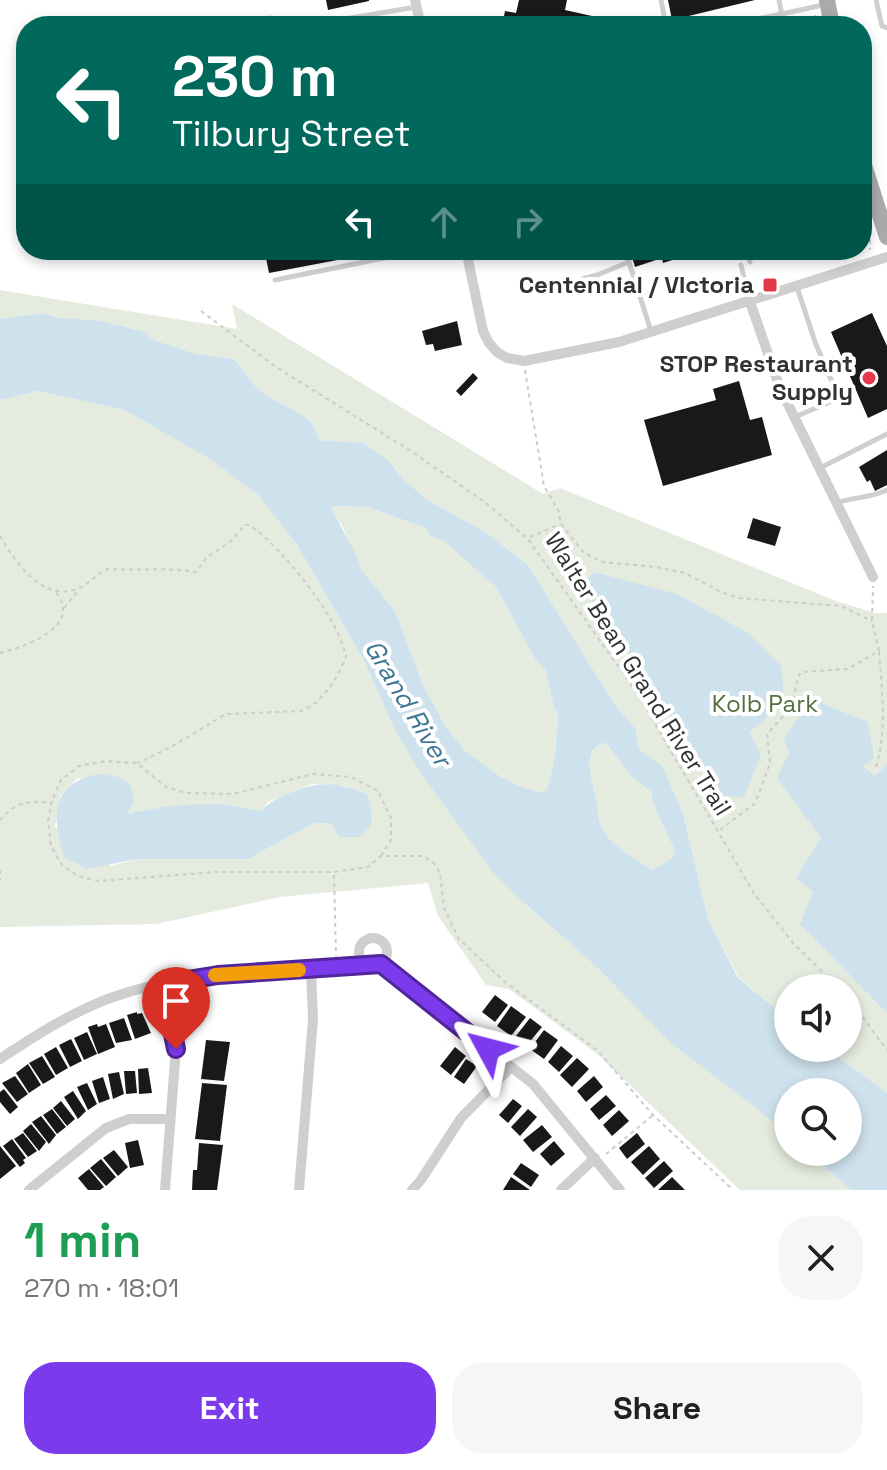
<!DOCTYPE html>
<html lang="en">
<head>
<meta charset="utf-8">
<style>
  :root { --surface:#fff; --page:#f6f6f6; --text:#202124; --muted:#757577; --accent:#7c3aed }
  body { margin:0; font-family:"Space Grotesk",sans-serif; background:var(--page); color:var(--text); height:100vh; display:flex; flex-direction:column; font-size:30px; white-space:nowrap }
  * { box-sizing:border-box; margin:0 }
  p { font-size:26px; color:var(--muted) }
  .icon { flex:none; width:44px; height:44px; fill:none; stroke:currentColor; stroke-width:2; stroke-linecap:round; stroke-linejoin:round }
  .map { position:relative; height:1190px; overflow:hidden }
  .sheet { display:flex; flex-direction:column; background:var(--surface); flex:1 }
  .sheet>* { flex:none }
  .guide { position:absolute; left:16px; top:16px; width:856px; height:244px; border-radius:32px; box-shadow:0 4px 12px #0003; background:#00695c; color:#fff; overflow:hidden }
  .fabs { position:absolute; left:774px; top:974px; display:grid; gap:16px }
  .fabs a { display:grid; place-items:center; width:88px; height:88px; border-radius:50%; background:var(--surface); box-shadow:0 4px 12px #0003; font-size:40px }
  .pin { position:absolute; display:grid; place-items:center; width:68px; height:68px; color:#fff; margin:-82px -34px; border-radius:50% 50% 50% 0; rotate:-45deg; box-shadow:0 0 8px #0007 }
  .pin .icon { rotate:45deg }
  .me { position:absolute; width:88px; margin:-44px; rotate:308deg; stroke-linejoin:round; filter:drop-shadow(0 0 6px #0008) }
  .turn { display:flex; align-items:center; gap:28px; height:168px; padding:0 24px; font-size:36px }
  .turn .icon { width:104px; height:104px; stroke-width:2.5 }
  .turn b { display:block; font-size:56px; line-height:68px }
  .lanes { display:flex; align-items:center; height:76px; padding:0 24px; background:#0003; justify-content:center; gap:40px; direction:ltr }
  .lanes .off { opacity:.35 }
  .round { display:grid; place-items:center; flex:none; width:84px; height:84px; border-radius:32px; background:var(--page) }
  .head { display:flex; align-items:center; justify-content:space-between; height:136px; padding:0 24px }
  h1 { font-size:48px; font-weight:800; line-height:60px; color:#1e9e55 }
  .cta { display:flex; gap:16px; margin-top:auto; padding:16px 24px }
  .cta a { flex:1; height:92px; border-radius:32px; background:var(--accent); color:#fff; font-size:32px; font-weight:800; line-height:92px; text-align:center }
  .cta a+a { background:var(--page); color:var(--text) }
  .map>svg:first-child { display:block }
  .green { fill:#e5ebde; fill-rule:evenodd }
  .water { fill:#cee2ed; fill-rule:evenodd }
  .building { fill:#191919 }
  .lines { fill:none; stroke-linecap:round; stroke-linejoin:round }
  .path { stroke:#ccc; stroke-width:2; stroke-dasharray:4 4; stroke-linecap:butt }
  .service { stroke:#cfcfcf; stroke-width:5 }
  .minor { stroke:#cfcfcf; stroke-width:10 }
  .primary { stroke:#aaa; stroke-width:16 }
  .route-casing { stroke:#51269a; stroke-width:20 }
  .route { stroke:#7c3aed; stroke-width:14 }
  .slow { stroke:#f59e0b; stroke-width:14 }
  .poi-dot { fill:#e53849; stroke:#fff; stroke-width:3 }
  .labels { text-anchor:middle; stroke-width:8; stroke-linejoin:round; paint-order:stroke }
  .poi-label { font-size:24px; font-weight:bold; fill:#323232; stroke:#fff; text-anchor:end }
  .street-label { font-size:24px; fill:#323232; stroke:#fff }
  .park-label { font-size:24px; fill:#566f3f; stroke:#fff }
  .water-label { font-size:26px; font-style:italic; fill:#3f7695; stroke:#fff }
</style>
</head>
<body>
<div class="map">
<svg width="887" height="1190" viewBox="0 0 887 1190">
  <rect width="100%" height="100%" fill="#fff"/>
  <!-- green -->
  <path class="green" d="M0,290l237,39 -5,-25 311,190 17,-6 276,113 39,12h12v480l-61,-45h22v-60h-60v30l-49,-40 -31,-59 -25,-106 -21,-46 -23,-18 -3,-20 -21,-24 -87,-140 -43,-33 -57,-32 -24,-20 -17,-21 -23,-16 -45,-3c-5,-30 -40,-32 -60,-51 -10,-8 -17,-20 -25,-30l-39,-5 -41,-14 -12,-9 -46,-11 -37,-2 -17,-5 -42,6z
    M38,391l87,19 55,25 78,60 39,50 68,117 156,238 267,235v17h20l43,38h-111l-144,-137 -87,-64 -23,-4 -48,-69 -10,-33 -148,14 -124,27 -156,3v-527zM78,778l56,23 -7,12c51,-8 82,-11 134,-2l7,-9 44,-18 35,2 -16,37h-17l-66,36h-111l-26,7 -56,-39 5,-31z
    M341,506l29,2 56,20 4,7 14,5 52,47 39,72 11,12 8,37 4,6 -3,43 -8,33 -8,2 -19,-6 -19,-9 -36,-26 -19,-24 -22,-40 -29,-76 -35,-43 -17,-41 -13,-20z
    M606,743l26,34 19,15c3,19 16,41 24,59l-4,8 -18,11c-17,-11 -37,-21 -49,-38 -6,-9 -6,-20 -7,-30 -3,-18 -19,-54 9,-59z"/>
  <!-- water -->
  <path class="water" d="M42,313l17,5 37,2 46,11 12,9 42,14 38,5c9,10 15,22 25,30 20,19 55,21 60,51l45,3 23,16 17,21 24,20 57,32 43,33 87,140 21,24 3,20 23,17 21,47 25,106 30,59 50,40v30h38l61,45v97h-36l-43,-38h40v-60h-60v43l-38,-32 -78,-59 -74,-76 -77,-68 -29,-29 -72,-99 -25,-42 -30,-68 -68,-117 -39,-50 -48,-36 -85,-49 -87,-19 -38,9v-81zM341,506l29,2 56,20 4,8 14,5 52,46 39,72 11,12 8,37 4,6 -3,43 -8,33 -8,2 -19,-6 -19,-9 -36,-26 -19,-24 -22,-40 -29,-76 -35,-43 -4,-13 -25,-48zM606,743l26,34 19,15c3,19 16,41 24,59l-4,8 -18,11c-17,-11 -37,-21 -49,-38 -6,-9 -6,-20 -7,-30 -3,-17 -19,-55 9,-59z
    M594,572l83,22 71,39 33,33 3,29 -20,25 -15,12 12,23 -17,42 -25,-1 -7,-10 -58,-95 -73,-106z
    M811,699l57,23 6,36 -11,8 12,10 12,-12v249l-87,-89 13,-32 -17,-14 25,-40 -44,-60 12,-25 -5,-14z
    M99,774l20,3 12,9 3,15 -6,12 50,-8 43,-1 40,7c8,-9 15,-12 26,-17 32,-13 49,-13 81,1 4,20 9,28 -8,42h-21l-8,-14h-17l-66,36h-111l-50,10 -23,-12c-12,-41 -15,-73 35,-83z"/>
  <!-- building -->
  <path class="building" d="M326,0h43v1l-41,9z
    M519,0h48l-2,10 27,6 -3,10h-87l3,-15 11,2z
    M668,0h87l-83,20z
    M249,250h135l1,1 -116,22 -3,-15 -15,2z
    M630,250h63l1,3 -31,10 -1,-5 -27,9z
    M872,313l15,33v63l-19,9 -37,-86z
    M457,321l5,24 -27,6 -2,-7 -7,1 -4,-14z
    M473,373l5,5 -17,18 -5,-5z
    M739,381l11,39 12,-3 10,38 -109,31 -19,-66 72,-20 -3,-11z
    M887,450v35l-12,6 -5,-11 -3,2 -8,-15z
    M753,518l28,9 -6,19 -28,-8z
    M495,995l13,10 -13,17 -13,-10z
    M511,1006l15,11 -15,19 -14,-10z
    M137,1012v2l5,-1 9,20 -16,6 -8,-24z
    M124,1018l8,22 -16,3 -7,-20z
    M530,1018l12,9 -15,18 -11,-9z
    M97,1024l1,3 8,-3 9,23 -17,7 -10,-27z
    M544,1030l14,10 -14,19 -14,-10z
    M87,1032l10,22 -13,6 -10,-22z
    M71,1039l11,22 -12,6 -11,-22z
    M206,1040l24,2 -6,39 -23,-2z
    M561,1046l12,10 -14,16 -11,-10z
    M56,1047l12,21 -12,7 -12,-21z
    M455,1047l11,9 -15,19 -11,-9z
    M42,1056l13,21 -12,7 -14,-21z
    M577,1058l12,11 -17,18 -12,-12z
    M466,1059l11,7 -13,18 -10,-7z
    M28,1064l13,21 -12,8 -13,-20z
    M148,1068l4,25 -13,1 -1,-25z
    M124,1071h11l2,22 -11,1z
    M119,1072l5,22 -11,5 -5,-25z
    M15,1076l13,18 -11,8 -15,-19z
    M594,1076l9,11 -17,15 -9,-11z
    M103,1077l7,22 -11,4 -7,-22z
    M87,1083l10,21 -9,6 -11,-23z
    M202,1083l25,2 -7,56 -25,-2z
    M4,1089l14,18 -8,7 -10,-12v-10z
    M73,1091l13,20 -8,8 -14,-22z
    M606,1095l10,11 -17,14 -9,-11z
    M513,1099l9,7 -14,17 -9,-8z
    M61,1101l14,18 -8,7 -14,-18z
    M52,1109l14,18 -9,7 -14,-19z
    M528,1109l9,8 -17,19 -9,-9z
    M619,1110l10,11 -17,15 -9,-11z
    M41,1116l15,19 -7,9 -17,-22z
    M31,1124l15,18 -7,9 -16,-20z
    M542,1125l10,12 -19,15 -10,-12z
    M23,1133l14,18 -9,6 -14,-18z
    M637,1133l8,11 -18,15 -8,-11z
    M12,1139l14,19 -3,2 2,3 -5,4 -17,-21z
    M138,1140l6,25 -14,3 -5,-25z
    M554,1141l11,13 -14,12 -11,-12z
    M199,1143l24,2 -6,45h-25l1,-20h4z
    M0,1146l16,20 -16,13z
    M649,1146l11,13 -17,16 -12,-13z
    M114,1150l14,17 -10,9 -15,-18z
    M101,1159l15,18 -10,9 -16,-18z
    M664,1161l9,10 -19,17 -9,-10z
    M521,1163l18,12 -8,12 -18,-13z
    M89,1169l15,18 -4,3h-12l-10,-12z
    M511,1177l19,13h-27z
    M672,1177l13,13h-27z"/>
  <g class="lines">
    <!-- path -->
    <path class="path" d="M815,15l2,11
      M862,209l8,25v16
      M201,311l75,56 135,84 75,52 42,36 109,154 118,202 39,49 45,44
      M525,370l19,116 15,26 2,12 23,29 18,9 54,5 29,6 36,19 18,6 102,8 31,15
      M0,536c15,25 41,66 77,53 12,-4 19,-16 31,-20 29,2 59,-2 88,3l11,-15 23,-15 15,-17h4c32,21 91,94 97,132 -9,21 -23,46 -45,54l-75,3 -57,34 -31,15
      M530,537l30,-13
      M64,608l14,-17
      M0,653c19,-5 66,-20 63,-45 0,-7 -5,-12 -8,-18
      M876,767c11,-35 6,-78 3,-115
      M0,820c15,-18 29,-20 51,-17
      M720,830l34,-26 4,-8 12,-33 -3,-29 25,-27 6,-30 3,-5 47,-3 31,-18 -7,-30 1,-35
      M381,856l10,-16v-22l-13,-27 -27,-14 -38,-3 -80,20 -47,-1 -20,-6 -29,-24 -31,-2 -27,5 -18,14 -9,21 -4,20 3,25 11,19 16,11 21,5 117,-9h118l34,-5 13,-11h42l10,6 7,11 4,35 15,31 46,43 93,69 55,64 80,75
      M0,870v11
      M334,875l2,81
      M848,998l39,52
      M606,1154l46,-38"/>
    <!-- service -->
    <path class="service" d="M661,0l5,26
      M779,0l5,26
      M876,0l6,26 5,2
      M222,26l48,-8 15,8
      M303,26l113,-19
      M725,26l98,-21
      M625,250l26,81
      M746,250l4,12
      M741,265l8,34
      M275,280l149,-30
      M541,290l56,-15 32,-13
      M795,417l44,-19 -24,-56 -18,-55
      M820,468l67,-34
      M836,503c18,-6 34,-5 51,-13"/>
    <!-- minor -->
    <path class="minor" d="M415,0l6,26
      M466,250l17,81 6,12 8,9 10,6 17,3 95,-19 268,-85
      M750,302l30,86 93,189
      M359 952a14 14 0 1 1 28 0a14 14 0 1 1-28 0Z
      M381,964l152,120 87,106
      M163,984l13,65 -11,141
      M0,1059c36,-24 72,-47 113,-62 54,-19 112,-23 169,-26 28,-2 57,-5 85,-6
      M29,1190l77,-62 23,-9h41
      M299,1190l14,-171 -2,-50
      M412,1190l9,-10 40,-62 50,-51
      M561,1190l34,-32"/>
    <!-- primary -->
    <path class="primary" d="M827,0l5,26
      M862,159l25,78"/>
  </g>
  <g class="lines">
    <defs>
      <path id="route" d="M176,1049l-13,-65 55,-9 163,-11 107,85"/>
    </defs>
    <!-- route casing -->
    <use href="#route" class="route-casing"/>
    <!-- route -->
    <use href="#route" class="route"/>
    <!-- slow -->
    <path class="slow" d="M215,975l84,-5"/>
  </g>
  <!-- markers -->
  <g class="poi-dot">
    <rect x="762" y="277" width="16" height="16" rx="4"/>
    <circle cx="869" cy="378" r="8"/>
  </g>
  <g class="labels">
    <!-- poi labels -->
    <g class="poi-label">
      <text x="754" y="293">Centennial / VIctoria</text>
      <text x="853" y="372">STOP Restaurant<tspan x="853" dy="28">Supply</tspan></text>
    </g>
    <!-- street labels -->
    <g class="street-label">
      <text transform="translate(638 674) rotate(58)" y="8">Walter Bean Grand River Trail</text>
    </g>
    <!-- park labels -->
    <g class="park-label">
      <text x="765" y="712">Kolb Park</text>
    </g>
    <!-- water labels -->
    <g class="water-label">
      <text transform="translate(408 703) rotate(59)" y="9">Grand River</text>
    </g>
  </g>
</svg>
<div class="fabs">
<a><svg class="icon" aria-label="sound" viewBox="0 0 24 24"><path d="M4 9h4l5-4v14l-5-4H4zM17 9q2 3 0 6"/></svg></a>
<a><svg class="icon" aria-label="search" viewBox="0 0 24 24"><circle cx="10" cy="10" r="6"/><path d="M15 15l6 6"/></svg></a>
</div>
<div class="pin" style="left:176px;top:1049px;background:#d93025"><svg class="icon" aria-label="arrive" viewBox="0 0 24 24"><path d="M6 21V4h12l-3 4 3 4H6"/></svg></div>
<svg class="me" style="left:488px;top:1049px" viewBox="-20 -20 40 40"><path d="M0-17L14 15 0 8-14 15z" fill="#7c3aed" stroke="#fff" stroke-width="4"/></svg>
<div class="guide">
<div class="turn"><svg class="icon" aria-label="left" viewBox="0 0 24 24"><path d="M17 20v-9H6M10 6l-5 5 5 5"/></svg><div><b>230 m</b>Tilbury Street</div></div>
<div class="lanes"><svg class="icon" aria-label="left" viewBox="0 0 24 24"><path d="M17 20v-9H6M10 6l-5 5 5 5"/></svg><svg class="icon off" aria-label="ahead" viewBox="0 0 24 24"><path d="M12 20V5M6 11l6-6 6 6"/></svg><svg class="icon off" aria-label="right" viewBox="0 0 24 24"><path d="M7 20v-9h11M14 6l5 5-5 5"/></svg></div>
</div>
</div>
<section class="sheet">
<div class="head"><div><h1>1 min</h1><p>270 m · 18:01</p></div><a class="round"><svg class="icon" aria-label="close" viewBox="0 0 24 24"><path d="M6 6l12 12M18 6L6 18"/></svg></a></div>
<div class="cta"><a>Exit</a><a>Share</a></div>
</section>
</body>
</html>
